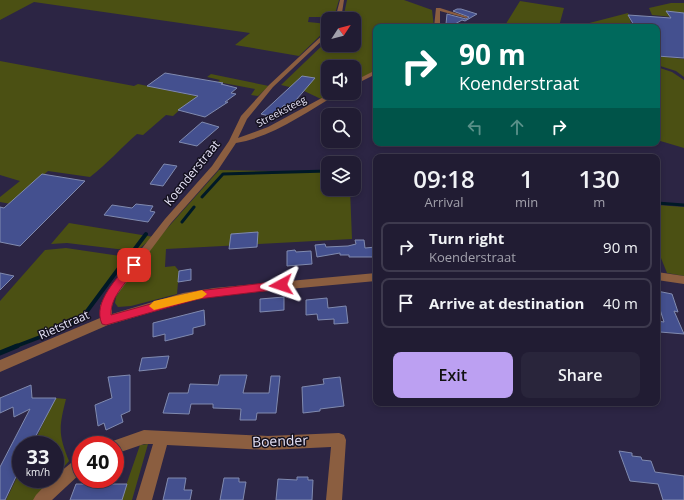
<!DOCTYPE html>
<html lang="en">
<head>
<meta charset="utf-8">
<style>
  :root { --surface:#211c33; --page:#29253b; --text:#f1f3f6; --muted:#a2a1ac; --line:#3e3a4e; --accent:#bca0f2 }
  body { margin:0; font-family:"Open Sans",sans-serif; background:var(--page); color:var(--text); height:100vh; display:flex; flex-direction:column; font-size:15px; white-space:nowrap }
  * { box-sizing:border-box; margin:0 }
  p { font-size:13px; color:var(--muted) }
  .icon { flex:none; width:22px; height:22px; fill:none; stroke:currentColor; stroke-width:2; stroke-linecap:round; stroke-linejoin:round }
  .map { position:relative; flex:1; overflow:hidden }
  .side { position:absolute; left:373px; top:154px; width:287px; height:252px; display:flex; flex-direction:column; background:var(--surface); border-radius:8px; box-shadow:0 2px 6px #0003,0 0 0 1px var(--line) }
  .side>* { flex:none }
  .top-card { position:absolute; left:373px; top:24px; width:287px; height:122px; border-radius:8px; box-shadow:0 2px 6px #0003,0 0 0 1px var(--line); background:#00695c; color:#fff; overflow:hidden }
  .needle { width:26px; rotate:54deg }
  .tools { position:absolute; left:321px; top:12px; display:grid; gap:8px }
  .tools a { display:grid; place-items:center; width:40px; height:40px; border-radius:8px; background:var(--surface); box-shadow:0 2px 6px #0003,0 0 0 1px var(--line); font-size:20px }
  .speed { position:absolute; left:12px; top:436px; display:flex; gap:8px; font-size:20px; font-weight:700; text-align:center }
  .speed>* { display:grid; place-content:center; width:52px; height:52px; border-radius:50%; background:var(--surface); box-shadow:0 2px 6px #0003,0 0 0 1px var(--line); line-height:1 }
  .speed small { font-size:10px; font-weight:400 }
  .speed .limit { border:6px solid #d22; background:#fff; color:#111 }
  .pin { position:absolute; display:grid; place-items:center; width:34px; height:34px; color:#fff; margin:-17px; border-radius:8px; box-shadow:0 2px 6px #0006 }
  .me { position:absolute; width:44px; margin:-22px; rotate:265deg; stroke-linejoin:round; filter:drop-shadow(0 0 3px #0008) }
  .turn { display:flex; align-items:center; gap:14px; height:84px; padding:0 20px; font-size:18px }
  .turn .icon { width:52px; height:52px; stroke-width:2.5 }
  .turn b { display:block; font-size:28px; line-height:34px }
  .lanes { display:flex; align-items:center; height:38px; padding:0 20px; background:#0003; justify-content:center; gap:20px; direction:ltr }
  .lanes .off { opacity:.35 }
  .eta { display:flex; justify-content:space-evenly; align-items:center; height:68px; text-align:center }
  .eta b { font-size:24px; font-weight:600; line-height:28px }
  .cta { display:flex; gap:8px; margin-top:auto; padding:8px 20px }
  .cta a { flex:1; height:46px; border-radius:8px; background:var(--accent); color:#111; font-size:16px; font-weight:600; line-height:46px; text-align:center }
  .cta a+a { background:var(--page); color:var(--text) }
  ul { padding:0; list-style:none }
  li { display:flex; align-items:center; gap:12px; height:50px; margin:0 8px 6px; padding:0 12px; border:2px solid var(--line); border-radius:8px }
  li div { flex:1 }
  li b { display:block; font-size:15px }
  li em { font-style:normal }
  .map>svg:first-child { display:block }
  .green { fill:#4b5013 }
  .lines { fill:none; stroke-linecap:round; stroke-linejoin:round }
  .stream-far2 { stroke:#001926; stroke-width:3 }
  .stream-far1 { stroke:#001926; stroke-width:4 }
  .stream { stroke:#001926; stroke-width:5 }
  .building { fill:#44508f; stroke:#808aaf }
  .minor { fill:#8b5e40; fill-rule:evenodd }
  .route { fill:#e11d48; stroke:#92132f }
  .slow { fill:#f59e0b }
  .labels { text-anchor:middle; stroke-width:3; stroke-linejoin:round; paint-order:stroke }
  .far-street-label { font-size:10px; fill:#e6e3f8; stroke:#14111f }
  .street-label { font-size:12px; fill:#e6e3f8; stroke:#14111f }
  .near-street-label { font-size:14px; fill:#e6e3f8; stroke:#14111f }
</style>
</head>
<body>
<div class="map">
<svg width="684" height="500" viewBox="0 0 684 500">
  <rect width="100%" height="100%" fill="#2c2544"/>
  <!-- green -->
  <path class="green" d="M0,0h339l-5,17h-25l-1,5 20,2v4l-29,28 -64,-11 15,-12 -216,-31 -34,18z
    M347,0h57l28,10 2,17h-58v16l-3,3 3,1 -2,7 2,2v15l-22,10v-14h-26v26h4l-11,6 -19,-9 -21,-5 47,-45v5h26v-26h-11z
    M520,1l44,7 -5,18 -55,1z
    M671,3h13v15l-32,-3 -3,-7z
    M628,13l4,14h-58z
    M657,56l27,3v18l-8,-6 -19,-6z
    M0,61l134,25 4,-2 62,13 -9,9 -6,-1 -12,11 -7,-1 -23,20 -6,-1c-16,14 -30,30 -47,43l-42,-6 -37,33 -11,-2v-5l20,-16 -20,-6z
    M657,67l15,5 12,8v68l-27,-8z
    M211,74l58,12 -11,10 -7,-1 4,-6 -37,-7 2,-2 -13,-3z
    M219,170l109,2v17h22l2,50 -186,10 -1,18 10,-1 4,5 -2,23 -46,12 -13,1 -3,-4 1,-6 31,-46z
    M657,205l27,2v69l-17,-3 -10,-25z
    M69,223l85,14c-8,4 -12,12 -20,14l-67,-8 -16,1z
    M66,248l61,9 -47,61 -22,13 -58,24v-54l45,-51z
    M55,398l11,1c-7,28 -8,35 3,62l-14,16v-32h-22z
    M148,444l-16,56h-11l19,-55z
    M21,469v10h32l-17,21h-30z"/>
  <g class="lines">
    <!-- stream-far2 -->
    <path class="stream-far2" d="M202,197l21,-23 105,-3
      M657,203l27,2
      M182,222l12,-15"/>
    <!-- stream-far1 -->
    <path class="stream-far1" d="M134,250l12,-16
      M14,347l55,-21 13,-8 40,-54"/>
    <!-- stream -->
    <path class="stream" d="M0,353l17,-7"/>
  </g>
  <!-- building -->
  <path class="building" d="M457,9h4l16,5 -12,7 -3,-1 -7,4h-9l1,-10 19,5 3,-2 -16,-6z
    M666,11l18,2v45l-27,-2v-29h-22l-7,-12 43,3z
    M165,73l58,10 -2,1 16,4 -6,5 5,1 -11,8h3l-23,15 -27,-7 20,-14 -51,-10z
    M302,76l13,2 -25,29 -6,-2 -11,12 -12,-3z
    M202,122l17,5 -22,19 -18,-4z
    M164,164l13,2 -14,20 -13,-2z
    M42,174l43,7 -65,65 -20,-4v-35l4,1z
    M136,204l17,2 -3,5 5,1 -7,10 -44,-7 8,-10 20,3z
    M258,232l-1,15 -28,2 2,-15z
    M355,240h9l1,8 11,-1v10h-27v-2h-9v-2l-23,4 -2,-12 10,-1 1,3 22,-1 8,-2z
    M295,250l1,2 15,-1 1,13 -25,2v-15z
    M191,269v11l-13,2 1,-11z
    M0,273l14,3 -14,14z
    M657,291l15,3 6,18 -4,-1 10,23 -24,-2 -3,-11 7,1 -7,-22z
    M284,297v13l-24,2v-13z
    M327,298l1,10 18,-2 2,17 -14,1v-5l-16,1 -1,-6 -11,1v-15z
    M204,310l1,15 -12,3v6l-28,7v-7l-12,3v-14z
    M169,356l-3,12 -27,3 3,-13z
    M130,375v36l-9,4 2,7 -17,8 -2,-7 -6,3 -3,-21 17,-7 -4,-21z
    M220,375h27l-4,18h26l2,-17h9l-4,37h-19l-1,7h-16l1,-11 -28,-1v-4h-22l-2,10 -26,-1 6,-20h19l2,-9 28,1z
    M340,377l4,29 -24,3v2l-17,2 -1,-26 22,-3 -1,-5z
    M31,385l1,13h24l-25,47h-10v21l-16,34h-5v-33l30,-58 -16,8 -1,-10 -13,6v-15z
    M619,451l13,2v3l9,1 1,3 9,1 4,11 29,4v24h-21l-5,-16 -28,-3z
    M297,477h11v3h5l-1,20h-36l2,-21 19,1z
    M168,478h18l-2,12h8l-2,10h-27z
    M224,478h15v4h7l-3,18h-23z
    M76,484h51l-5,16h-52z"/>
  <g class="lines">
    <!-- minor -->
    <path class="minor" d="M340,0h4l-3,19h-6z
      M436,8h4l28,9 -2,1 -26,-7v16h-6z
      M328,30v5l-55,52 -26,32 -9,19 30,-11 63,-34h8l-1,1c-32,18 -65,43 -102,49l-18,27 -47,53 -57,76 -2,7v8l71,-21 31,-5 162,-15v8l-162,15 -31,7 -75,22 -108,47v-12l100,-42v-12l6,-12 59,-75 47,-53 17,-25 12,-25 28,-31z
      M376,70v4l-22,11v-4z
      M657,272l27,4v8l-27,-4z
      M144,430l124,6 71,-3 5,2 2,5 -4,60h-16l5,-53 -63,3 -101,-5 -15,55h-16l17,-56h-9l-29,10v-9h-6l1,-3z
      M81,457v16l-29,27h-19l3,-5 15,-16h4v-3l21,-17z"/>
  </g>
  <!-- route -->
  <path class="route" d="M134,261l4,4c-9,16 -28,30 -27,50l87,-24 83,-10 4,4 -4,4 -83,10 -92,26 -4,-1c-10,-22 16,-46 28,-62z"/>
  <!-- slow -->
  <path class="slow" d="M202,290l5,4 -5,4 -48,12 -5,-4 5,-5z"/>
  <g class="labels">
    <!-- far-street labels -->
    <g class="far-street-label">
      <text transform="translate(281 111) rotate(-28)" y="4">Streeksteeg</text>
    </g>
    <!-- street labels -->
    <g class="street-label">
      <text transform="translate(192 173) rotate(-51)" y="4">Koenderstraat</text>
      <text transform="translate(64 325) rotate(-24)" y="4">Rietstraat</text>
    </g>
    <!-- near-street labels -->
    <g class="near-street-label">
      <text transform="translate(280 441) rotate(-2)" y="5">Boender</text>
    </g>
  </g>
</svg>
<div class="tools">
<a><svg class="needle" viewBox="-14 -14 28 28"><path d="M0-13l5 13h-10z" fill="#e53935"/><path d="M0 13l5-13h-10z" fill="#a2a1ac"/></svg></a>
<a><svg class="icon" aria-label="sound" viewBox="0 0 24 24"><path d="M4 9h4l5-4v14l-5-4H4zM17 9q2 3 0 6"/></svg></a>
<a><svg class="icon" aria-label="search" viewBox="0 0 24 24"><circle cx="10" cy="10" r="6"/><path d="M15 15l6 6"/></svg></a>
<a><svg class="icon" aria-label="layers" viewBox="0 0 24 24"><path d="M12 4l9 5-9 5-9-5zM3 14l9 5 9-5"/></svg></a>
</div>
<div class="speed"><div>33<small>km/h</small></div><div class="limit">40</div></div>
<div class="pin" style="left:134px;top:265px;background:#d93025"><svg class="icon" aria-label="arrive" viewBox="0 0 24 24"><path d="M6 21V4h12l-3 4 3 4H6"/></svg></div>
<svg class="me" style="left:281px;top:285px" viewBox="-20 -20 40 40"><path d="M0-17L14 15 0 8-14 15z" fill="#e11d48" stroke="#fff" stroke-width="4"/></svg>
<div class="top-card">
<div class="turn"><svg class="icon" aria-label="right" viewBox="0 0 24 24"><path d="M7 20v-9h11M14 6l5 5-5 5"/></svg><div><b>90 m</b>Koenderstraat</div></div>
<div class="lanes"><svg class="icon off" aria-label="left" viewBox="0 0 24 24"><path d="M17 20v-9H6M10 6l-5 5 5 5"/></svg><svg class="icon off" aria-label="ahead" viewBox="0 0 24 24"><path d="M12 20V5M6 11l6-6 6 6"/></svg><svg class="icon" aria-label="right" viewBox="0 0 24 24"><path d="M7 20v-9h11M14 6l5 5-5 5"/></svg></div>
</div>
<section class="side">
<div class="eta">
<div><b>09:18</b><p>Arrival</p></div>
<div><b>1</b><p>min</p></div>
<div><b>130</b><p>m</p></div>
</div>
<ul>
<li><svg class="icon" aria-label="right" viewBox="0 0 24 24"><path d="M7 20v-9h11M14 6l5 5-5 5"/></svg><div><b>Turn right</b><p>Koenderstraat</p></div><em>90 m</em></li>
<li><svg class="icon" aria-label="arrive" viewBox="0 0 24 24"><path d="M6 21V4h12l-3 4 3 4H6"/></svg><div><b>Arrive at destination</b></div><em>40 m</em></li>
</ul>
<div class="cta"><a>Exit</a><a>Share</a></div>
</section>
</div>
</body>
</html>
